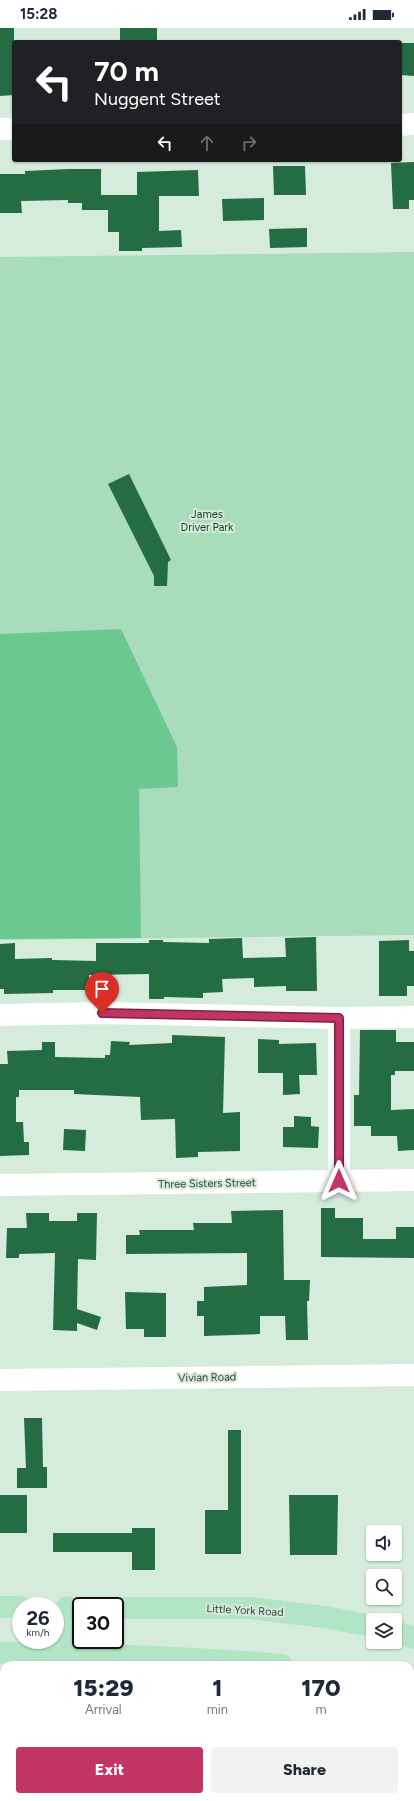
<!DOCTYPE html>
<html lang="en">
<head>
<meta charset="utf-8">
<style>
  :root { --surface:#fff; --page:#f2f2f3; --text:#1f2937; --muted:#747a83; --accent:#c23462 }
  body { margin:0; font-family:Figtree,sans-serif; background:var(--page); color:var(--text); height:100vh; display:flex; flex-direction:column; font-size:15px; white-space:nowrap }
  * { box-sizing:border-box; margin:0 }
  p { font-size:13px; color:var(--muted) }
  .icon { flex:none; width:22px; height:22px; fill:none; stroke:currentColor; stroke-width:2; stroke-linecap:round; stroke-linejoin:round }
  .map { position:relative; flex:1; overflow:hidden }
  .panel { position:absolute; left:0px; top:1633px; width:414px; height:140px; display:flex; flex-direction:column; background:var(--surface); border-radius:12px 12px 0 0; box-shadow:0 1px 3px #0004 }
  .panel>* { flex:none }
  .guide { position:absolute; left:12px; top:12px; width:390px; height:122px; border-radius:4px; box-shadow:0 1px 3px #0004; background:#202124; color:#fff; overflow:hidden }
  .buttons { position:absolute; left:366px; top:1497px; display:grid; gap:8px }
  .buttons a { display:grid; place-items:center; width:36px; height:36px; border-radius:4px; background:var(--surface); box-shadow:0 1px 3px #0004; font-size:20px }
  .speed { position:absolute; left:12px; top:1569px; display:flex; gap:8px; font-size:20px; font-weight:700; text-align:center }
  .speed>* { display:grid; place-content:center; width:52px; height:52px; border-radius:50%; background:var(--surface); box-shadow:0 1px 3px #0004; line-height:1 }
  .speed small { font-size:10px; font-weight:400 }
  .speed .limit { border:2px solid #111; border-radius:6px; background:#fff; color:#111 }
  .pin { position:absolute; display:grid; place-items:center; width:34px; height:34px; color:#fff; margin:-41px -17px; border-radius:50% 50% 50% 0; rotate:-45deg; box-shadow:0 0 4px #0007 }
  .pin .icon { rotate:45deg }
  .me { position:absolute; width:44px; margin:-22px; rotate:0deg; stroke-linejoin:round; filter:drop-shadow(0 0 3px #0008) }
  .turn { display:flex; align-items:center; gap:14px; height:84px; padding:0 16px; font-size:18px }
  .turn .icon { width:52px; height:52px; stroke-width:2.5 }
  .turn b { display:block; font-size:28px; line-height:34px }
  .lanes { display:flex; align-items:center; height:38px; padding:0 16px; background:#0003; justify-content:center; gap:20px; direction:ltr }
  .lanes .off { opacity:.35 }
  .eta { display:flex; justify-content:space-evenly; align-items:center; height:68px; text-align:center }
  .eta b { font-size:24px; font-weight:800; line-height:28px }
  .button { display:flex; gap:8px; margin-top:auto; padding:8px 16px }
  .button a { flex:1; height:46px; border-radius:4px; background:var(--accent); color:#fff; font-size:16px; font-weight:800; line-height:46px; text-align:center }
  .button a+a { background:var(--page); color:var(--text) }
  .status { display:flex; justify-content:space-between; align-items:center; height:28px; padding:0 20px; background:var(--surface); direction:ltr }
  .status svg { height:11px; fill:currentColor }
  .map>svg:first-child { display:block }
  .built { fill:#c4e1ce }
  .green { fill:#a8dcba }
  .water { fill:#6cc891 }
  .building { fill:#236c44 }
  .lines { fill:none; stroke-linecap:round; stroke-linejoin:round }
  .minor { stroke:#fff; stroke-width:22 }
  .major { stroke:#b2e5c5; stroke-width:22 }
  .route-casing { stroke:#7e2240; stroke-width:10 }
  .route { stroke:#c23462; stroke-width:7 }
  .labels { text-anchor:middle; stroke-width:4; stroke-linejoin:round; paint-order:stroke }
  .park-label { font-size:11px; fill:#153d26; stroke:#d5ebdc }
  .street-label { font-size:11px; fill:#353d37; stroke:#d5ebdc }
</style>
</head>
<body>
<div class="status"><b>15:28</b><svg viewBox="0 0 49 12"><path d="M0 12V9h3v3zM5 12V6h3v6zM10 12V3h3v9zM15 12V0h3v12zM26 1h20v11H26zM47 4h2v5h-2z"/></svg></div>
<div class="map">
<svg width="414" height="1773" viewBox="0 0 414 1773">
  <rect width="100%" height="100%" fill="#d5ebdc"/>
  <!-- built -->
  <path class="built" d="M0,1653h4v116h406v-87l4,2v89h-414z"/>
  <!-- green -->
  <path class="green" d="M414,224v683l-414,5v-683z"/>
  <!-- water -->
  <path class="water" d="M121,601l56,118 1,40 -39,2 2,149 -141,1v-305z"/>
  <!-- building -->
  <path class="building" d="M0,0h14v67l-14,1z
    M120,0h37v14h-37z
    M400,15h14v33l-14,-1z
    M414,134v38h-5v9h-16l-2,-46z
    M273,138h32l1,29h-32z
    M69,141h32v26h36v-23l61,-2 1,26h-40v35l22,-1 1,17 -40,1v3h-23v-19h-11v-22h-26v-7h-14v-3l-47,1 1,12h-22v-39h25v-3z
    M264,170v22l-41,1 -1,-22z
    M307,200v19l-37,1 -1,-19z
    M129,446l42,86 -3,2 -1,24h-13v-10l-46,-92z
    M316,909l1,54h-31v-5l-32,1v-9l-32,1 1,13 -20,1v5l-39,-1v2h-15v-25l-60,1v15h-36v3l-49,1v-5h-4v-45l15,-1v16l37,-1v2l44,1v-18h53v-3h14v2l46,1v-4l33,-1 1,20 43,-1 -1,-19z
    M409,912v11h5v35h-7v10h-28v-55z
    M360,1002h36v12h18v29h-19v4h-4v35l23,-1v41l-16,1 -1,-15h-26v-10h-17v-31h5z
    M172,1007l53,2 -2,76 17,-1v39l-42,1v5l-22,1 -1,-39 -34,1 -1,-23 -66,-3v-4h-55v7h-3v25h7l1,20h5v13l-29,1v-92h8l-1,-13 35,-1v-8h13v15l50,1v-3h5l1,-14 19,1 -1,3 43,-2z
    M258,1011l21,1v4l37,-1 1,32h-18l1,19 -17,1v-22h-25z
    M294,1088l17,1v9l8,1 -1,21 -35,-1v-20h11z
    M64,1101l22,1 -1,21 -22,-1z
    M321,1180h14v10h28v21h33v-12h18v31l-93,-1z
    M283,1182l1,70h26l-1,21h-2l1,39h-22l-1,-24h-25v18l-56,2v-20h-7v-15h7v-14l43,-2v-32l-121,1v-19h14l-1,-5h55l-1,-7h39l-1,-12z
    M26,1185h23v8h28v-8h20l-1,47 -18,-1 -1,50 24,8 -4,13 -20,-7v8l-24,-1 2,-77 -36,1v4h-13l1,-30h20z
    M125,1264l41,1v44h-22v-8h-18z
    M24,1390h18l1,49h4v21h-30v-20h9z
    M228,1402h13v124h-36v-44h23z
    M0,1467h27v38h-27z
    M289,1467h49l-1,60h-47z
    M132,1500h23v42h-23v-18h-79v-19h79z"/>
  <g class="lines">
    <!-- minor -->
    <path class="minor" d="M400,97l14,-1
      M0,101h14
      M0,987l101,-2 238,5 75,-1
      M339,990v163
      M0,1157l414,-5
      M0,1352l414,-5"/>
    <!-- major -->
    <path class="major" d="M0,1579h21
      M115,1580h134l75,9 49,9
      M395,1604l19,6
      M0,1625c94,1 189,4 282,12
      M59,1626l8,-47
      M410,1662l4,1"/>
  </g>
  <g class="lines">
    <defs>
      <path id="route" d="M102,985l237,5v163"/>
    </defs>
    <!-- route casing -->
    <use href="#route" class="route-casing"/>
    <!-- route -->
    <use href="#route" class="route"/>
  </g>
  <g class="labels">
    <!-- park labels -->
    <g class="park-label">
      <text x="207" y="490">James<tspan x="207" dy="13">Driver Park</tspan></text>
    </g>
    <!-- street labels -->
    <g class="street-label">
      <text transform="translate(207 1155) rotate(-1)" y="4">Three Sisters Street</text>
      <text transform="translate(207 1349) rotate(-1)" y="4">Vivian Road</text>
      <text transform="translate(245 1582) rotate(3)" y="4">Little York Road</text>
    </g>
  </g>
</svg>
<div class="buttons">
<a><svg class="icon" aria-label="sound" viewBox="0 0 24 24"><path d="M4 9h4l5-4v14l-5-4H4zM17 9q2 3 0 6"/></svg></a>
<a><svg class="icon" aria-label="search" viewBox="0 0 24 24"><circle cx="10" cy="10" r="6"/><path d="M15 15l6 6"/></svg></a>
<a><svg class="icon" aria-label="layers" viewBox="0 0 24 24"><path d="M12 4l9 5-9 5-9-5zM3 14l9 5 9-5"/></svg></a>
</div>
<div class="speed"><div>26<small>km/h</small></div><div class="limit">30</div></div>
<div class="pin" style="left:102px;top:985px;background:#d93025"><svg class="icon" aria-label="arrive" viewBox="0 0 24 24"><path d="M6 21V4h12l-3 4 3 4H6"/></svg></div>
<svg class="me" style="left:339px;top:1153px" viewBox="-20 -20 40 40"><path d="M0-17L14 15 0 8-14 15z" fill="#c23462" stroke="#fff" stroke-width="4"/></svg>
<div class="guide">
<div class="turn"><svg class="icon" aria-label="left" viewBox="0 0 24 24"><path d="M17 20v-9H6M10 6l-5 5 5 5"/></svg><div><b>70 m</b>Nuggent Street</div></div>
<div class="lanes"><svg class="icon" aria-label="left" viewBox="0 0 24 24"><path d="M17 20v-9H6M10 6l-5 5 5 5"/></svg><svg class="icon off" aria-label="ahead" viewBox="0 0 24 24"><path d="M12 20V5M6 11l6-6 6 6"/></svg><svg class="icon off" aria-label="right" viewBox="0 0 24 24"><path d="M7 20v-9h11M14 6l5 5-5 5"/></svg></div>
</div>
<section class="panel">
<div class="eta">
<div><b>15:29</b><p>Arrival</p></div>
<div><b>1</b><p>min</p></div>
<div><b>170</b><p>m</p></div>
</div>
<div class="button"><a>Exit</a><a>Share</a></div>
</section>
</div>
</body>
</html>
